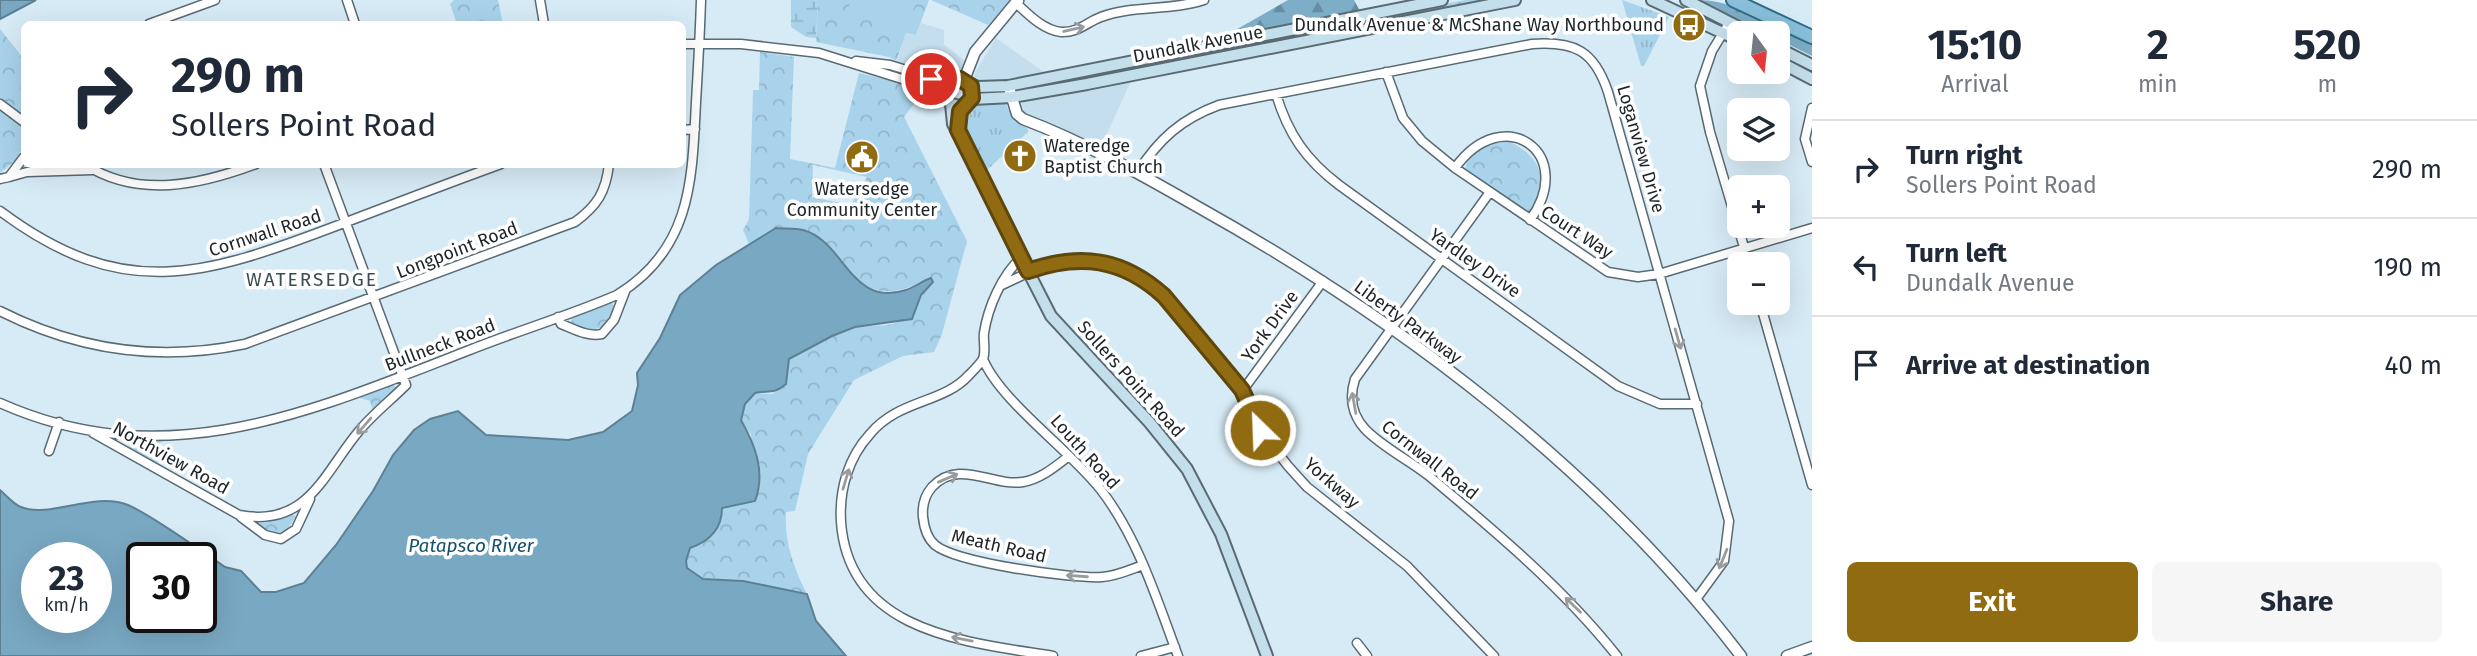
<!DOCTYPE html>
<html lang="en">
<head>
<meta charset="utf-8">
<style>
  :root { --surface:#fff; --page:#f6f6f7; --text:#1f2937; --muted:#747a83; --line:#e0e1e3; --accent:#916b12 }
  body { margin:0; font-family:"Fira Sans",sans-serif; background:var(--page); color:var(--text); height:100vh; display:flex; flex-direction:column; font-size:26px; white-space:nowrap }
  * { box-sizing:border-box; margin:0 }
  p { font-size:23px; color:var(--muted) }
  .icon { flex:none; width:38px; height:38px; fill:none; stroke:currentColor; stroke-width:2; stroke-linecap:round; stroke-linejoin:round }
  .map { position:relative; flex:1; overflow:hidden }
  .details { display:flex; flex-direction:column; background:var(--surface); width:665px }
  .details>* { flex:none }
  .hud { position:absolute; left:21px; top:21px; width:665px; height:147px; border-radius:10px; box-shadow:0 7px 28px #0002; background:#fff; color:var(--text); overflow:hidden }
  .needle { width:46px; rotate:165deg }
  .controls { position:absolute; left:1727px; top:21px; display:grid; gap:14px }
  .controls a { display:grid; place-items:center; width:63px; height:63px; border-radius:10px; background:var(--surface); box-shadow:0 7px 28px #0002; font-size:35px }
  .speed { position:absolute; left:21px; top:542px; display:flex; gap:14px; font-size:35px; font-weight:700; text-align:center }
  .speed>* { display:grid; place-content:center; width:91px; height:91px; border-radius:50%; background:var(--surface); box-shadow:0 7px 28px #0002; line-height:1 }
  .speed small { font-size:18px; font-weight:400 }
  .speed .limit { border:4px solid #111; border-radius:10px; background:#fff; color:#111 }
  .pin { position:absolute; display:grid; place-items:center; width:60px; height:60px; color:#fff; margin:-30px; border:4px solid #fff; border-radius:50%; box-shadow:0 2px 7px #0007 }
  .me { position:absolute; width:77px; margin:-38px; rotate:336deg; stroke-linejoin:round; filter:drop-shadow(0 0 5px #0008) }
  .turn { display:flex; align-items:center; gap:24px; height:147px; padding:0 35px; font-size:32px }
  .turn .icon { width:91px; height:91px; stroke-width:2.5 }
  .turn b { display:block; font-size:49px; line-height:60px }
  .eta { display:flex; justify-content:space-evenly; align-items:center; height:119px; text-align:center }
  .eta b { font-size:42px; font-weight:700; line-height:49px }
  .action { display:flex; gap:14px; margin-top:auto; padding:14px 35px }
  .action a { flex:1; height:80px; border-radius:10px; background:var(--accent); color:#fff; font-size:28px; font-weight:700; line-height:80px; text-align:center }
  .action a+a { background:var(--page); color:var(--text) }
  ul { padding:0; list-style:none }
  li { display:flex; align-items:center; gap:21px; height:98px; padding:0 35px; border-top:2px solid var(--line) }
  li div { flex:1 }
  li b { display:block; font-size:26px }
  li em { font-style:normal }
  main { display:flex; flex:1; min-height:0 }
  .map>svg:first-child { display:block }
  .built { fill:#c4deee }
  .grass { fill:url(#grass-tufts) }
  .forest { fill:url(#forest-firs) }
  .wetland { fill:url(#wetland-marsh) }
  .park { fill:url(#park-crowns); fill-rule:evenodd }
  .garden { fill:url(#garden-dots) }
  .pitch { fill:#a9d3eb }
  .water { fill:#79a8c3; stroke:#5d8094; stroke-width:2; fill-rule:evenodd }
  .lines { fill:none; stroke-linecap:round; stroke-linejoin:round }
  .minor-casing { stroke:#596a73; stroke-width:11 }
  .tertiary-casing { stroke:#596a73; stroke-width:13 }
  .secondary-casing { stroke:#596a73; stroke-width:14 }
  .primary-casing { stroke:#306d8a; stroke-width:16 }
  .minor { stroke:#fff; stroke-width:8 }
  .tertiary { stroke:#fff; stroke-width:10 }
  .secondary { stroke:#c4dfec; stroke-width:10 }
  .primary { stroke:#89bfd9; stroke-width:12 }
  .oneway { stroke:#999c9e }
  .route-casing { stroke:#5e460c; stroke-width:18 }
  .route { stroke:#916b12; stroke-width:12 }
  .labels { text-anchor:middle; stroke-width:7; stroke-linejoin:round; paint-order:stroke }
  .poi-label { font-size:18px; fill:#1d2428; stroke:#fff; text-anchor:end }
  .street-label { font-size:18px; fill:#1d2428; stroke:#fff }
  .neighbourhood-label { font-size:19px; letter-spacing:2px; fill:#3c4c55; stroke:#fff }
  .water-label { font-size:19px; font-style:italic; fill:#13506b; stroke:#fff }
</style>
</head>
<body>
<main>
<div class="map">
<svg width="1812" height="656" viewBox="0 0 1812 656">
  <defs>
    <pattern id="grass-tufts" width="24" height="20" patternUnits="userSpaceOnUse" patternTransform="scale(1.75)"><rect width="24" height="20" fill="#a9d3eb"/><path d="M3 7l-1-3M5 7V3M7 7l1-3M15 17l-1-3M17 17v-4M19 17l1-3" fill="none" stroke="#91b5ca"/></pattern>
    <pattern id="forest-firs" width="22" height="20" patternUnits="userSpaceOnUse" patternTransform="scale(1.75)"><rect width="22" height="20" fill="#7dadc7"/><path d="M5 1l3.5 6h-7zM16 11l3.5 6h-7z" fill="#668da2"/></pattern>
    <pattern id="wetland-marsh" width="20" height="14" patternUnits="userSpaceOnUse" patternTransform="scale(1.75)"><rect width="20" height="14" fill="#a9d3eb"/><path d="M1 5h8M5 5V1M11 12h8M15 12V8" fill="none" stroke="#91b5ca"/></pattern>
    <pattern id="park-crowns" width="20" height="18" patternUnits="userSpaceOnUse" patternTransform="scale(1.75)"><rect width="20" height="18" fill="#a9d3eb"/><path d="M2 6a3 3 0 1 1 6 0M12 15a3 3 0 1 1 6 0" fill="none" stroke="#91b5ca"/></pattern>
    <pattern id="garden-dots" width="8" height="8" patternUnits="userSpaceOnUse" patternTransform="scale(1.75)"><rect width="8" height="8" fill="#a9d3eb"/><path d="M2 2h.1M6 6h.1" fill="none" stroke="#91b5ca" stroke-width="1.8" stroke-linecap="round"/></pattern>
  </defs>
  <rect width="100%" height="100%" fill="#d7ebf6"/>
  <!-- built -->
  <path class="built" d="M921,23l23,7v14l21,17 -7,15 -11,5 -51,-18 10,-30 10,2z
    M996,38l52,37 -28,7 -41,2 -5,-7 2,-6z
    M1131,81l-31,68 -74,-34 -6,-7 4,-9z"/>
  <!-- grass -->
  <path class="grass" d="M1622,0l47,17 -25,49h-3z
    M1005,102l7,15 16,12v3l-43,40 -20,-39 -1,-20 7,-9z"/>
  <!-- forest -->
  <path class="forest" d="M1288,0h66l6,11 -135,25z
    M1698,0c38,0 80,27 114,44v12l-34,-17v-6h-12z"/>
  <!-- wetland -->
  <path class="wetland" d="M791,0h27l-2,38 -10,-1 -15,-10z"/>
  <!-- park -->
  <path class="park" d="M454,0h44l5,24h-46l-7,-20z
    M818,0h111l-13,35 -10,-2 -10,28 -7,-4 -73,-15z
    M931,0h81l-24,25z
    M0,29l24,30v86l-9,16 -15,12z
    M760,52l34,5 -4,102 45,9 24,-95 46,11 17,9 -18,24 63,124 -25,93 -8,18 -31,4 -49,24 -46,74 -13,57 -9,1c-2,29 8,57 21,82l-64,-13 -40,-2 -16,-11 -1,-7 4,-13 11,-4 21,-36 15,-4 14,-69 -10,-15 4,-16 10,-11 17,1 14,-10 3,-25c21,-10 41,-25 64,-31 13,-4 33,0 44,-6 21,-11 21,-26 36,-40l-8,-2c-87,46 -76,-64 -148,-51 -8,1 -19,12 -27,17l-7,-16 6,-11 4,-129h6zM813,165l54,12 -16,28 -39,-8z
    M1510,142c23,11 30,22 34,47l-15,25 -64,-44c4,-23 26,-27 45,-28z
    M611,302l4,5 -10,20 -15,3 -19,-6 1,-7z
    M391,383l7,6 -24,25 -4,-13 -13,-4z
    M133,438l32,2 -12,7 -2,6 9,12 -31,-18 -2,-6z
    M289,514l7,2 -12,18 -18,-1 -8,-8 4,-5z"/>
  <!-- garden -->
  <path class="garden" d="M1465,0h25l-470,93 -4,-4z"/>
  <!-- pitch -->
  <path class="pitch" d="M851,0h19l-6,17 -17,-6z
    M872,0h45l-11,32 -41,-14z"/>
  <!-- water -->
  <path class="water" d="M0,0h36l-36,19z
    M776,228c8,1 19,0 27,2 42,11 47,78 103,60 9,-3 16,-9 25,-12l2,4 -12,13 -9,24 -57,8 -23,9 -43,23 -3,25c-12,11 -18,6 -31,9l-10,11 -4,16c14,25 25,52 14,81l-33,7c0,21 -12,33 -32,40l-4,13 1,7 16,11 40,2 64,13 9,27 30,35h-846v-166c7,6 13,14 21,17 28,12 73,-16 107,-2 27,12 70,44 97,62l16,4 20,21h15l28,-9 32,-38 37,-54 20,-36 21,-25 16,-11 28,-8 28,24 82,5 35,-8 29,-21 6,-26 -1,-12 23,-35 20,-43 36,-30zM96,558v60h-59v-60zM201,558v60h-59v-60z"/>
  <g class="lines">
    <defs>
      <path id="minor" d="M347,0l8,24
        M540,0l4,24
        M1019,1l-3,2c12,11 27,27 45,29 17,1 26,-10 40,-15 31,-12 70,-6 103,-17
        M149,24l66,-24
        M1726,28l-14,23 -12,35 10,46 39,132
        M682,44h59l78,9 115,36 12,8
        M856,61l34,4 59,18
        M1386,72l17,46 19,23 33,27 153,104 30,5 21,-3 153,-46
        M1276,94c12,40 30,66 63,91l279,201 42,18h37
        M0,104l24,18
        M1812,108l-7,31 7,23
        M682,130l13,-1
        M84,164c54,35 116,21 172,0
        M1455,168c49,-68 123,-14 75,52
        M1137,173c22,-34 44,-54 82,-68l313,-61c42,-3 62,6 76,48l121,429 -5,40 -27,37
        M9,177l18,-5 66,-2
        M0,179l9,-2 15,-20
        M1490,192l-135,187c-6,18 -3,36 10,50 17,18 44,31 64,47 67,56 134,112 188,180
        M0,211c123,92 204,65 336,15 55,-21 110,-42 165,-62
        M1021,258c-19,17 -33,49 -37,75 -1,7 2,19 -1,26 -3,5 -10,12 -14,16 -26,29 -70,24 -99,59 -22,24 -31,56 -29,88 8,111 126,120 212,134
        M1002,285l44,-21 32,-5 40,6 32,18 93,107 17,40 28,36 19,21 100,79 87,90
        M1760,303l52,182
        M0,311c79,40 159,51 245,33l330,-122c22,-16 31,-30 34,-58
        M558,317l3,7c13,5 26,13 41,10l12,-14 12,-31
        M983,359c17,42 88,92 118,131 37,48 56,110 77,166
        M1243,390l80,-109
        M0,403c166,74 312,8 467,-52 50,-20 101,-35 150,-56 75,-46 75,-115 79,-193 2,-34 4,-68 5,-102
        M93,433l146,82c69,13 84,-41 120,-84 14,-17 32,-31 47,-46l-82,-221
        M49,451l10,-29
        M1069,456c-13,10 -28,23 -46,26 -31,5 -64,-24 -91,5 -7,8 -10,19 -9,30 1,10 4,21 12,28 22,18 138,34 167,32 15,-1 27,-7 41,-12
        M241,517l24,18 16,4 15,-10 14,-30
        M1357,643l10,13
        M1141,656l34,-9"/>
      <path id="tertiary" d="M964,80l11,-28 43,-52
        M1010,91l7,23 6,5c61,23 119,56 175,88 204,114 401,263 543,449
        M1787,656l25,-9"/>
      <path id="secondary" d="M1442,0l-434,86 -30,1 -22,-7 -9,6 -1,11 5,7 9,2 13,-7 39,-2 75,-13 428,-84
        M1652,0l88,41
        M1686,0l64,33
        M1778,48l34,17
        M1778,61l34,18
        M951,104l2,20 98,192 99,107 37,46 34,65 46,122"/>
      <path id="primary" d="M1733,0l79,37"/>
    </defs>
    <!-- minor casing -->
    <use href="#minor" class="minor-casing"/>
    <!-- tertiary casing -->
    <use href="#tertiary" class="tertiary-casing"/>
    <!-- secondary casing -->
    <use href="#secondary" class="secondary-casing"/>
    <!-- primary casing -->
    <use href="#primary" class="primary-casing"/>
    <!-- minor -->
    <use href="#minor" class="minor"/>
    <!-- tertiary -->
    <use href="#tertiary" class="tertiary"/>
    <!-- secondary -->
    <use href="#secondary" class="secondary"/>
    <!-- primary -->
    <use href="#primary" class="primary"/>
  </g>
  <!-- one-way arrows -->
  <defs><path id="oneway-shaft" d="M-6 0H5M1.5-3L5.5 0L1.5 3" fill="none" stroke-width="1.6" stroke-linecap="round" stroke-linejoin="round" transform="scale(1.75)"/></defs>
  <g class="oneway">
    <use href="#oneway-shaft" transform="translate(1074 29) rotate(-13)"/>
    <use href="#oneway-shaft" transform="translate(1678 339) rotate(74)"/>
    <use href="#oneway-shaft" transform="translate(1354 403) rotate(-100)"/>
    <use href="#oneway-shaft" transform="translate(364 426) rotate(131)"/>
    <use href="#oneway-shaft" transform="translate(948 478) rotate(-23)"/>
    <use href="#oneway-shaft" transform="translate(846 479) rotate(-73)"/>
    <use href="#oneway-shaft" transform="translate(1723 559) rotate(112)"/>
    <use href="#oneway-shaft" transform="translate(1077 576) rotate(-176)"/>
    <use href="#oneway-shaft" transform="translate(1573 605) rotate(-136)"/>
    <use href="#oneway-shaft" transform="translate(962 639) rotate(-169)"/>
  </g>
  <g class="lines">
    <defs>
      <path id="route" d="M931,79l18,4 11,-4 11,7 1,12 -12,13 -2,19 70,141c52,-18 94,-13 136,25l78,94 18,40"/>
    </defs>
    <!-- route casing -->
    <use href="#route" class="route-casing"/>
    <!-- route -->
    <use href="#route" class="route"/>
  </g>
  <!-- icons -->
  <defs>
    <symbol id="bus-disc" viewBox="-11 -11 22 22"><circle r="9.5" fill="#916b12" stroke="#fff"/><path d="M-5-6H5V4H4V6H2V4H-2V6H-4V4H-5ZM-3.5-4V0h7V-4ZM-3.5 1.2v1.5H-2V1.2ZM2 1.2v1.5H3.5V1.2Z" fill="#fff"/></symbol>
    <symbol id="church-disc" viewBox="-11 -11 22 22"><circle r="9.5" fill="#916b12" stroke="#fff"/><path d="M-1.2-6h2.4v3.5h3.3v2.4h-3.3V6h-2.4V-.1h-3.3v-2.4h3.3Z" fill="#fff"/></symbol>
    <symbol id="civic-disc" viewBox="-11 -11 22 22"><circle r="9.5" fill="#916b12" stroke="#fff"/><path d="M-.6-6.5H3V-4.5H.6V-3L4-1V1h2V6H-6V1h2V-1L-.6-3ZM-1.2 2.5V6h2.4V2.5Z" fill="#fff"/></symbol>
  </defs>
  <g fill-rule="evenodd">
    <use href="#bus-disc" x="1670" y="6" width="38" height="38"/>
    <use href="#church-disc" x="1001" y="137" width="38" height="38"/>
    <use href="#civic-disc" x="843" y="138" width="38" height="38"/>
  </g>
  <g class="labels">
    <!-- poi labels -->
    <g class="poi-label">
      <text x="1664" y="31">Dundalk Avenue &amp; McShane Way Northbound</text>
      <text x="1044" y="152" text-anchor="start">Wateredge<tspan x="1044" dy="21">Baptist Church</tspan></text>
      <text x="862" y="195" text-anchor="middle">Watersedge<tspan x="862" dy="21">Community Center</tspan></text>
    </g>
    <!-- street labels -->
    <g class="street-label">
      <text transform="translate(1198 44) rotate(-11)" y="6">Dundalk Avenue</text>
      <text transform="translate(1641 149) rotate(74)" y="6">Loganview Drive</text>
      <text transform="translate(1577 232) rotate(33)" y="6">Court Way</text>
      <text transform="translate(265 233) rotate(-18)" y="6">Cornwall Road</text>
      <text transform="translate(457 250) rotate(-21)" y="6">Longpoint Road</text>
      <text transform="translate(1475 263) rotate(35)" y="6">Yardley Drive</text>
      <text transform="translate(1408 322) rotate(36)" y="6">Liberty Parkway</text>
      <text transform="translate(1270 326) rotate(-54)" y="6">York Drive</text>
      <text transform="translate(440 345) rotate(-21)" y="6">Bullneck Road</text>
      <text transform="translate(1131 379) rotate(48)" y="6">Sollers Point Road</text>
      <text transform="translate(1085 452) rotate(48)" y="6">Louth Road</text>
      <text transform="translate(171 458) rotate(29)" y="6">Northview Road</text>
      <text transform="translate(1430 460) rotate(38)" y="6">Cornwall Road</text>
      <text transform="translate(1332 483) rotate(41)" y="6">Yorkway</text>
      <text transform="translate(999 546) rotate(13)" y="6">Meath Road</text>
    </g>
    <!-- neighbourhood labels -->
    <g class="neighbourhood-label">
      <text x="312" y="286">WATERSEDGE</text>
    </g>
    <!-- water labels -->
    <g class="water-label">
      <text x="471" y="552">Patapsco River</text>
    </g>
  </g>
</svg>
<div class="controls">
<a><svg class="needle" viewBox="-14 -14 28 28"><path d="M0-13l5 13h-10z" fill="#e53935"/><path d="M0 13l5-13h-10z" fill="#747a83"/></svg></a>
<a><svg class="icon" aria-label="layers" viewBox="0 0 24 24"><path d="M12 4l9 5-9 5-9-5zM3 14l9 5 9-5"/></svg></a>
<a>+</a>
<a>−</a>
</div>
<div class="speed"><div>23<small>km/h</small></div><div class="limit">30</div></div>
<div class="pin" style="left:931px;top:79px;background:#d93025"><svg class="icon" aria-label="arrive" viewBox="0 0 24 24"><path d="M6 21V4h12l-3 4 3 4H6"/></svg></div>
<svg class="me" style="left:1260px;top:430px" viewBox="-20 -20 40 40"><circle r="17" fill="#916b12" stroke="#fff" stroke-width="3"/><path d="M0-11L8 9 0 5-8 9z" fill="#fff"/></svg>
<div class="hud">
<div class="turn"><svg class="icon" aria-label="right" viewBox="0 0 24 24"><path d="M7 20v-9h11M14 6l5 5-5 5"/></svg><div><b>290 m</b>Sollers Point Road</div></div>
</div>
</div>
<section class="details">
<div class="eta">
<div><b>15:10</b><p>Arrival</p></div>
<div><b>2</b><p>min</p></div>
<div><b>520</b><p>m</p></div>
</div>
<ul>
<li><svg class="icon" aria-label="right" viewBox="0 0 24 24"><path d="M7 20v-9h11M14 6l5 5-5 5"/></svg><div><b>Turn right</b><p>Sollers Point Road</p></div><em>290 m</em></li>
<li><svg class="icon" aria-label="left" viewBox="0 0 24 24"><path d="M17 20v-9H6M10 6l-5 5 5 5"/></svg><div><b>Turn left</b><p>Dundalk Avenue</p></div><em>190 m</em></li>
<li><svg class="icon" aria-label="arrive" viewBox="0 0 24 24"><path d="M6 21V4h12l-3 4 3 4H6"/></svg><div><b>Arrive at destination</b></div><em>40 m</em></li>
</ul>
<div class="action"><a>Exit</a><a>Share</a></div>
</section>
</main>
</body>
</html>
